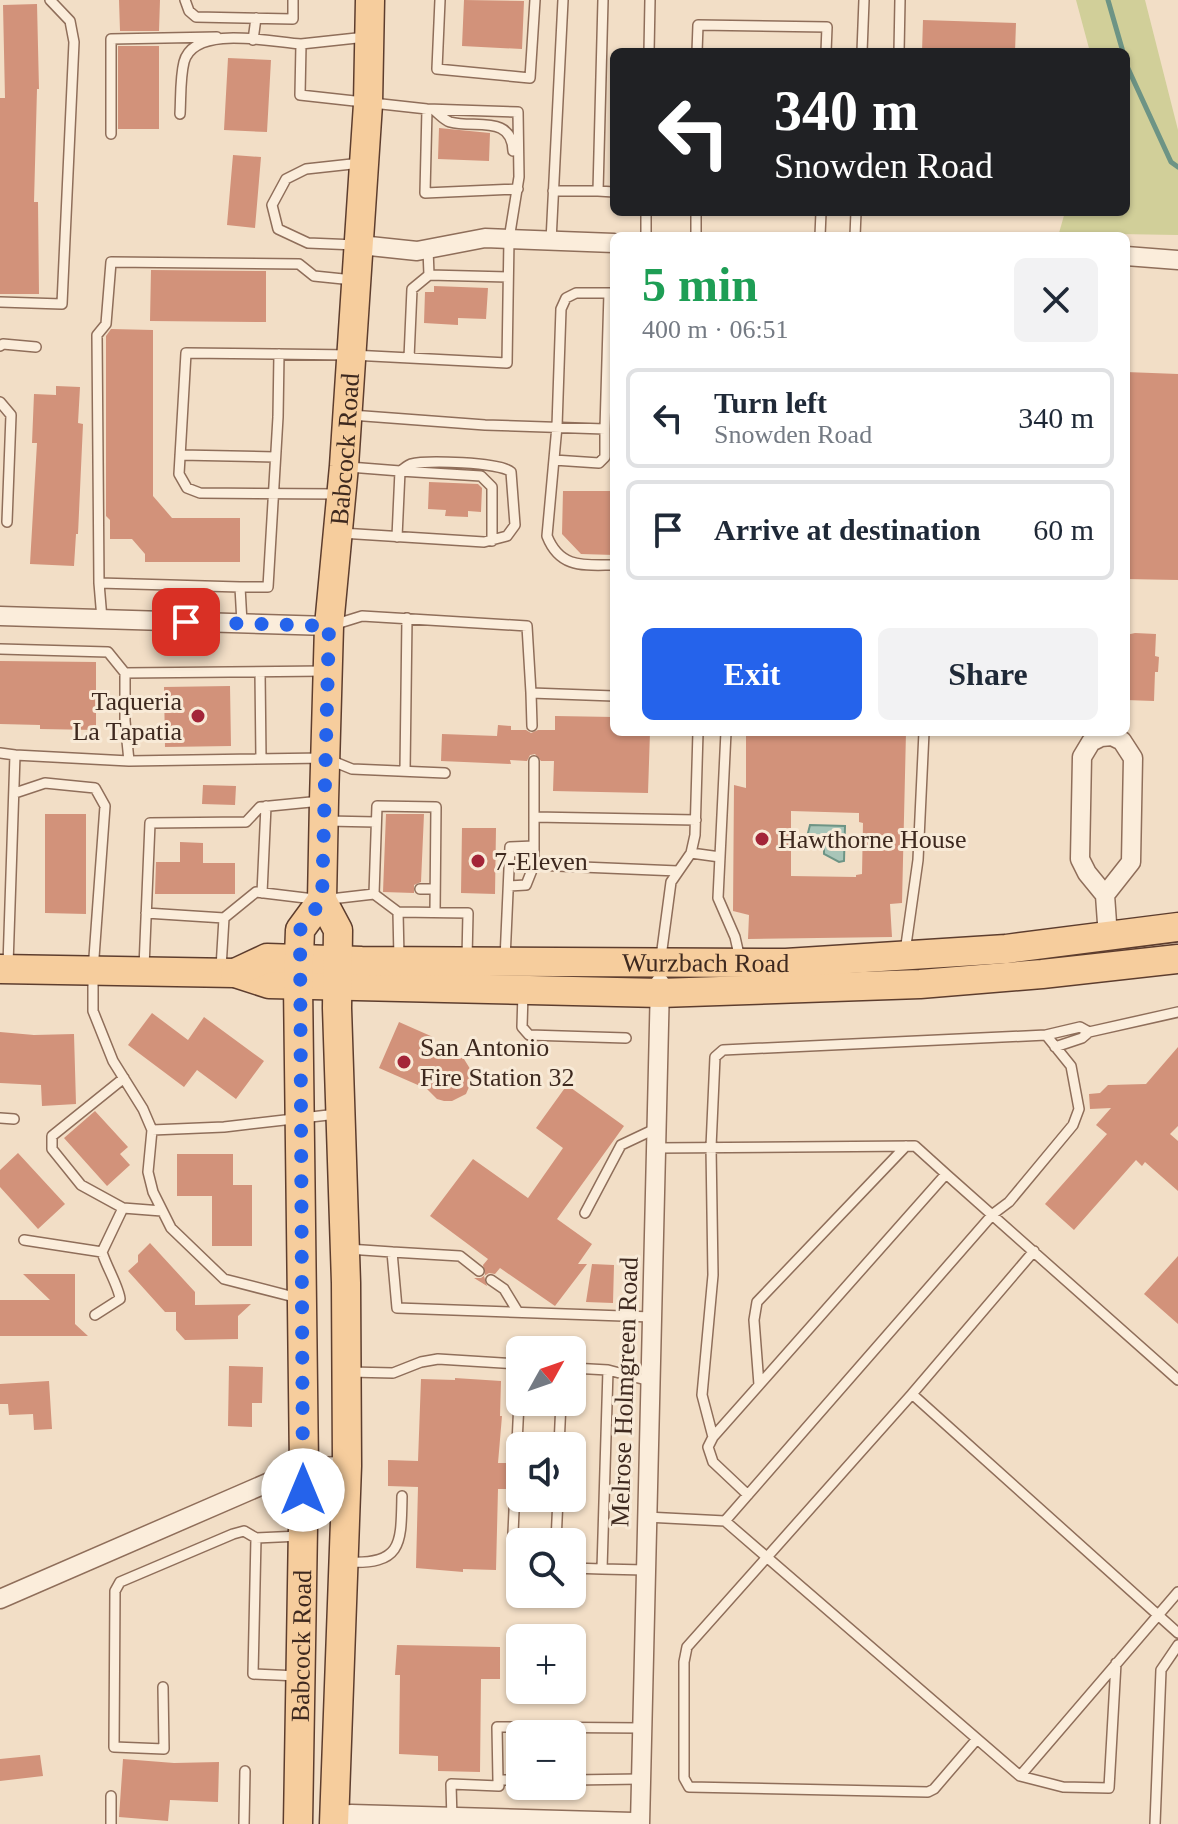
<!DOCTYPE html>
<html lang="en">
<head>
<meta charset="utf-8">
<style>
  :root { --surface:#fff; --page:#f2f2f3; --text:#1f2937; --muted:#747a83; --line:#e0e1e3; --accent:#2563eb }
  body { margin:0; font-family:Georgia,serif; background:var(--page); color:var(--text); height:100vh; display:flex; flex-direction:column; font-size:30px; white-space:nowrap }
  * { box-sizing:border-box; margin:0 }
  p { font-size:26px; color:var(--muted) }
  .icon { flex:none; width:44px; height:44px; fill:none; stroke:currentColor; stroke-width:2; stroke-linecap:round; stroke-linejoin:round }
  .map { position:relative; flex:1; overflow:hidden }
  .panel { position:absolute; left:610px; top:232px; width:520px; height:504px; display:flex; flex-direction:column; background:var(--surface); border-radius:12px; box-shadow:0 2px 6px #0004 }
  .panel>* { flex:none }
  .top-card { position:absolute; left:610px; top:48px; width:520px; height:168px; border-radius:12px; box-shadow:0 2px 6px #0004; background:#202124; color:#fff; overflow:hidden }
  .needle { width:52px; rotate:50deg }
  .tools { position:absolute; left:506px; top:1336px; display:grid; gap:16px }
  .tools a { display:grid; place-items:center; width:80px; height:80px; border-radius:12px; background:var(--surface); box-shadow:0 2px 6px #0004; font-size:40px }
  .pin { position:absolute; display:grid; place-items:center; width:68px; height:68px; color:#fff; margin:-34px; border-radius:16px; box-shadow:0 4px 12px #0006 }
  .me { position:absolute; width:88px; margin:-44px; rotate:0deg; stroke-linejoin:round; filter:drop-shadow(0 0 6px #0008) }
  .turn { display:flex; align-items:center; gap:28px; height:168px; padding:0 32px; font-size:36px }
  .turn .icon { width:104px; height:104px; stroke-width:2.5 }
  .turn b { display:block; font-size:56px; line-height:68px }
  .round { display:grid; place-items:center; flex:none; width:84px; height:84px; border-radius:12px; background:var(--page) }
  .headline { display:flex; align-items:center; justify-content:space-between; height:136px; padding:0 32px }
  h1 { font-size:48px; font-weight:600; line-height:60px; color:#1e9e55 }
  .action { display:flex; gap:16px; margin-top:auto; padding:16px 32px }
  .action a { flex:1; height:92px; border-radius:12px; background:var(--accent); color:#fff; font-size:32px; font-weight:600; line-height:92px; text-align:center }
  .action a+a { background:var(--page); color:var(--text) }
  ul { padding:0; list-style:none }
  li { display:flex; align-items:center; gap:24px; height:100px; margin:0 16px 12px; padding:0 16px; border:4px solid var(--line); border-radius:12px }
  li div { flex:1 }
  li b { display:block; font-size:30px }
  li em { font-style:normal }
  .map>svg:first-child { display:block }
  .green { fill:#d1cf99 }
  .water { fill:#a8c5b8; stroke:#6d9485; stroke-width:2 }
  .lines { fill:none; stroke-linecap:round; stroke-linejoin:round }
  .stream { stroke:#6d9485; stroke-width:5 }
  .building { fill:#d2927a; fill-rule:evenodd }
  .service-casing { stroke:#8f6e5a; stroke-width:12 }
  .minor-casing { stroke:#8f6e5a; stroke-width:21 }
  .tertiary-casing { stroke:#8f6e5a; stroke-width:25 }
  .primary-casing { stroke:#5d3d2e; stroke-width:31 }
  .service { stroke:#fbeddb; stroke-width:9 }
  .minor { stroke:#fbeddb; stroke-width:18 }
  .tertiary { stroke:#fbeddb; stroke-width:22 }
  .primary { stroke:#f6cd9d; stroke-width:28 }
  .route { stroke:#2563eb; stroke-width:14; stroke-dasharray:0 25.2 }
  .poi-dot { fill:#a32538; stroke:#f8ead7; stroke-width:3 }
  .labels { text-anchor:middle; stroke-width:6; stroke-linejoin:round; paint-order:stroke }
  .street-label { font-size:26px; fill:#3e291f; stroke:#f8ead7 }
  .poi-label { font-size:26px; fill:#3e291f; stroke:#f8ead7; text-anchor:start }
</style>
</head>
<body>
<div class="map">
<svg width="1178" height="1824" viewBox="0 0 1178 1824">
  <rect width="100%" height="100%" fill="#f2dec6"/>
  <!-- green -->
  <path class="green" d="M1076,0h69l33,130v105l-119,-2 6,-21h61v-160h-36z"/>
  <!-- water -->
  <path class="water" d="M810,825l35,1 -1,35 -5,1 -15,-8v-17h-17z"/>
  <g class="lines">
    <!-- stream -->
    <path class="stream" d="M1108,0l15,52
      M1126,64l45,98 7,5"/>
  </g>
  <!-- building -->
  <path class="building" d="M119,0h41l-1,31h-39z
    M464,0l60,1 -2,48 -60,-3z
    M37,4l2,85h-2l-3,113h4l1,92h-39v-196h5l-2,-93z
    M923,20l93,3 -1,29h-93z
    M118,46h41v83h-41z
    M228,58l43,2 -4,72 -43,-2z
    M439,128l51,5 -1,28 -51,-2z
    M233,155l28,2 -6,71 -28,-3z
    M151,270l115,1v51l-116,-1z
    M434,286l54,2 -2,31 -28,-1v7l-34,-2 1,-31h9z
    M111,329l42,1v166l19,22h68v44h-95v-8l-13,-15h-22v-19l-4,-4v-180z
    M1126,372l52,2v206l-52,-1z
    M56,386l24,1 -2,36 5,1 -5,110h-2l-2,32 -44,-2 7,-121h-5l2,-49 22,1z
    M429,482l49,2 4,4 -1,24 -13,-1v6l-23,-1 1,-6 -18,-1z
    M563,491h51v64l-33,-1 -19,-20z
    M1135,633l21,1 -1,22 4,1 -1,15h-3l-1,29 -28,-1v-65z
    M0,661l96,1v68l-56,-1v-4l-40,-1z
    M230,686l1,60 -66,1 -1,-60z
    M555,716l59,1v15h36l-2,61 -95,-2 1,-30h-13l-6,-7 -5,1 -3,6 -17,-1 1,4 -70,-3 1,-27 55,2 1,-11 13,1v4h15l5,3 7,-3h17z
    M746,732h160l-4,171 -12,1 2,33 -144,2 1,-24 -16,-4 1,-126 12,3zM791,811l68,2v9l4,1 -1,51 -6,1v2l-65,-1z
    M203,785l33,1 -1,19 -33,-1z
    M45,814h41v100l-41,-1z
    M386,814h38l-3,68 -7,3v8l-31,-1z
    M462,828h34l-1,66 -34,-1z
    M180,842l23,1v20h32v31h-80l1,-32h24z
    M152,1013l36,27 16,-23 60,44 -28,38 -39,-29 -13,17 -56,-42z
    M399,1022l34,15 -7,18 24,-2 14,6 8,13v8l-6,14 -14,7h-8l-7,-2 -10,-10 -48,-21z
    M0,1032l34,3 40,-1 2,70 -34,2 -1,-21 -41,-2z
    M1178,1047v79l-8,8 8,7v50l-33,-29 -3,4 -6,-6 -62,70 -29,-26 62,-70 -11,-9 15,-17 -21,1 -1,-15 11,-1 8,-8 38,-1z
    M567,1085l57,41 -67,93 35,25 -14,20h9l-32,42 -55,-38 -5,6 -6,-1 -5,3 3,10 -13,-8h7l4,-3 -2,-10 5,-6 -58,-43 43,-57 55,39 35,-50 -27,-20z
    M95,1111l33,36 -8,7 10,11 -23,21 -43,-48z
    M18,1153l47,51 -27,25 -38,-42v-17z
    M177,1154h56v31h19v61h-40v-50h-35z
    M150,1243l45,49v13l56,-1 -13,12v23l-53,1 -9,-10v-18h-11l-37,-41 10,-9v-7z
    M1178,1256v68l-34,-30z
    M592,1264l22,1 -1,38 -27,-1z
    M23,1274h52v50l13,12h-88v-36h50z
    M229,1366l34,1 -1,36h-10v24l-24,-1z
    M455,1378l46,3 -1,35h2l-4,47h11l4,8 7,-1v14l-8,-2 -5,7h-9l-2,81 -33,-1v3l-47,-4 2,-81 -30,-1v-26l30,1 3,-82 34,1z
    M49,1381l3,48 -18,1 -1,-16 -24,1 -1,-11h-8v-20z
    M397,1645l103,2v32h-19l-1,93 -42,-1v-15l-39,-2 1,-79h-5z
    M40,1755l3,21 -43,5v-22z
    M123,1759l51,4 45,-1 -1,40 -48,-2 -2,21 -49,-4z"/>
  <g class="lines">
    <defs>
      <path id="service" d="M185,0l4,11 7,6 97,2v-19
        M440,0l-3,69 93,9 5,-78
        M253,40l3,-22
        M649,52l1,-52
        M697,52l1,-27 129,2 -1,25
        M862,52l2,-52
        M899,52l1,-52
        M427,109l-2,84 93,-4
        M434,110c5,4 10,10 16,12 24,7 62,-8 63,29
        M180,114c1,-17 0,-36 4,-52 10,-38 87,-20 117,-18
        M111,134v-95l106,-2
        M553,191h45l5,-191
        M598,191l16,1
        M696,212v24
        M646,236v-24
        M820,236l1,-24
        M855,236l1,-24
        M551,241l12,-241
        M356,245l-48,-2 -30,-14 -6,-24 14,-26 20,-10 55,-6
        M428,249l1,26 79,2
        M613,293h-37l-10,5 -5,11 -4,117 -10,110c13,33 37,29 67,29
        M0,302l62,2 12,-262 -4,-21 -20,-21
        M0,346l3,-2 33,3
        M409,358l3,-69 17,-14
        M0,402l11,13 -4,107
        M351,415l134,10 120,4 4,-136
        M180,455l95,2
        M554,460l45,3 6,-6v-28
        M339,494l-139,-1 -13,-5 -8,-14 7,-121 166,2 155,8 2,-124 10,-62 -1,-65 -91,-3 -127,-14 1,-51 65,-7
        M341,533l143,9 23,-6 8,-11 -4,-53c-10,-10 -86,-12 -100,-8 -3,1 -9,6 -11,7l-51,-4
        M397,537l3,-66 81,5 11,11v54
        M99,583l3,36
        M240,587l-141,-4 -2,-248 9,-11 5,-62 188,2 15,12 39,4
        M242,623l-2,-36h28l10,-170 1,-63
        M333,625l29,-9 165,10 4,67 83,3
        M0,649l108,3 17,21
        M325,671l-200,2v48l4,40 196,-3 27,11 93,4
        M260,672l1,87
        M531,693l1,33
        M726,732l-8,166 17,39 5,22
        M0,753l15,2 -7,210
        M15,755l114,6
        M534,761v104l144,6
        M405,771l2,-153
        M15,793l30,-10 50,5 10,18 -12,165v40l20,50 30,48 9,21 72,-3 113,-13
        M534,817l162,3
        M327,821l49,1
        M691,853l29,4
        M509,886l17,-1 8,-20
        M420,889h15
        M262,893l4,-87
        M398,912l1,46
        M435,912l1,-105 -59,-1 -3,88 24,18 70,1 -1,45
        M146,913l78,5 -3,50
        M224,918l32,-26 66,8 52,-6
        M905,952l13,-92 6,-128
        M661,957l10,-75 20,-29 4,-18 3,-103
        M505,959l5,-112 24,-1
        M144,967l6,-144 96,-1 14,-15 61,-6
        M523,993l-1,34 7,8 97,3
        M1046,1035l34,-8 9,5
        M1055,1047l27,-9 7,-6 89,-20
        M124,1078l-72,58v13l29,36 42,23 39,3
        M0,1118l14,1
        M152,1130l-4,42 5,20 18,36 53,51 74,19
        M656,1148l259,-2 31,28
        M585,1213l36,-68 36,-17
        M24,1240l78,12 21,-44
        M348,1249l44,3 5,56 255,9
        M392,1252l68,4 19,15
        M491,1280l13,9 14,23
        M95,1315l25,-16c-1,-12 -14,-33 -18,-47
        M572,1368l36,2 42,11
        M608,1370l-6,199 43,1
        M350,1372l43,1 28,-11 17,-3 82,5
        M759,1385l-5,-65 3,-18 149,-156
        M912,1394l122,-143
        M713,1437l-11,-42 11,-120 -2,-128 4,-90 8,-7 323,-15 25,31 8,43 -6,16 -64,77 -16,12 -268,307
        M559,1446l2,-44
        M516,1464l4,-83
        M515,1489l-2,44 7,22
        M748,1495l-35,-33 -5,-15 5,-10 233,-263 232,206
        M646,1517l79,4 295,255 158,-184
        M556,1542l2,-44
        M347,1562c56,3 54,-19 55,-66
        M572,1568l30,1
        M298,1676l-45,-2 3,-136 44,-2
        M163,1687l1,62 -50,-2 1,-156 5,-9 113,-48 11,-3 12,7
        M977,1739l-43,50 -6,3 -239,-5 -5,-9v-116l3,-15 225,-253 266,239
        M1020,1776l43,11 46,1 7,-125
        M520,1780h-22l-1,-53 145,1
        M572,1780l69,-1
        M452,1820l-1,-36 48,2 -1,-6
        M111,1824v-28
        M244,1824l1,-53
        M1155,1824l6,-154 17,-25"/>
      <path id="minor" d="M360,245l57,6 68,-13 129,5
        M1126,256l52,4
        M0,616l329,10
        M1105,895l26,-33 2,-104 -11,-17 -10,-5 -11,1 -10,5 -9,15 -2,102 7,14 18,22 3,42
        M0,1599l304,-132 43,-1
        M640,1824l20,-841"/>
      <path id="tertiary" d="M346,1824l5,-8 282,8"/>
      <g id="primary">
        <path d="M0,969l235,4 34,11 391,9 260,-9 122,-10 136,-15"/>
        <path id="s1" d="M235,973l32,-15 95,3 424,2 220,-14 172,-22"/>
        <path id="s2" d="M298,1824l6,-357 -6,-483 2,-54 22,-30"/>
        <path id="s3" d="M334,1824l13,-358 -1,-183 -9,-275 1,-78 -16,-30 2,-99 5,-175 15,-160 24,-362 2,-104"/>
      </g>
    </defs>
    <!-- service casing -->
    <use href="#service" class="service-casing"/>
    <!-- minor casing -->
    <use href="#minor" class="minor-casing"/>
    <!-- tertiary casing -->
    <use href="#tertiary" class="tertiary-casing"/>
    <!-- primary casing -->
    <use href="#primary" class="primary-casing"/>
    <!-- service -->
    <use href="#service" class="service"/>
    <!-- minor -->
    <use href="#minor" class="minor"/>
    <!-- tertiary -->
    <use href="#tertiary" class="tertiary"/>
    <!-- primary -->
    <use href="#primary" class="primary"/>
  </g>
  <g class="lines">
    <!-- route -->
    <path class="route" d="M186,622l143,4 -7,274 -22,30 3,560"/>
  </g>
  <!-- markers -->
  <g class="poi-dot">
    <circle cx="198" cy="716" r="8"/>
    <circle cx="762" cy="839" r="8"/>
    <circle cx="478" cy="861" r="8"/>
    <circle cx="404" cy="1062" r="8"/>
  </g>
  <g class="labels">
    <!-- street labels -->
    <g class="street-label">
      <text dy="9" stroke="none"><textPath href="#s3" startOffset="1380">Babcock Road</textPath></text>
      <text dy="9" stroke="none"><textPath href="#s1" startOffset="474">Wurzbach Road</textPath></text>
      <text transform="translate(624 1392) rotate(-88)" y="9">Melrose Holmgreen Road</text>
      <text dy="9" stroke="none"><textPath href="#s2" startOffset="178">Babcock Road</textPath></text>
    </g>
    <!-- poi labels -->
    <g class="poi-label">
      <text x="182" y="710" text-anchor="end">Taqueria<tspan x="182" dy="30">La Tapatia</tspan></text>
      <text x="778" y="848">Hawthorne House</text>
      <text x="494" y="870">7-Eleven</text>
      <text x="420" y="1056">San Antonio<tspan x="420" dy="30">Fire Station 32</tspan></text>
    </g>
  </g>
</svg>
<div class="tools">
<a><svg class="needle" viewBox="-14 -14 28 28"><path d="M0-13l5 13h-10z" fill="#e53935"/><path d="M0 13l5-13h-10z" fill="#747a83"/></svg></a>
<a><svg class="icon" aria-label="sound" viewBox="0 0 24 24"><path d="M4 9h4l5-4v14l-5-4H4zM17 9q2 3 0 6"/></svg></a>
<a><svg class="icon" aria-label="search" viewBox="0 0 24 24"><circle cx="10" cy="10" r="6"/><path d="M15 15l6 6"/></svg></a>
<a>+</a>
<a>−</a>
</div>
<div class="pin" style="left:186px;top:622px;background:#d93025"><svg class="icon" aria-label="arrive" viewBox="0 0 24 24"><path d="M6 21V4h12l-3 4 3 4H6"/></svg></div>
<svg class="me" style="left:303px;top:1490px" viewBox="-20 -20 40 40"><circle r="19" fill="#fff"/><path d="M0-13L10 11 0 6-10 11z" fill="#2563eb"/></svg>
<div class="top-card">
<div class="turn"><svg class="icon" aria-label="left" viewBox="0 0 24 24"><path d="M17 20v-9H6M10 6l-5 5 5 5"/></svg><div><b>340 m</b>Snowden Road</div></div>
</div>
<section class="panel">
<div class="headline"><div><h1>5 min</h1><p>400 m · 06:51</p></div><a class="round"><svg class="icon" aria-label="close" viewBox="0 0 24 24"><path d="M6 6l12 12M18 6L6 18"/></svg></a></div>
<ul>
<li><svg class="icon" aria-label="left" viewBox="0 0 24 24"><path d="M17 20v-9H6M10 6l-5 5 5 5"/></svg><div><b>Turn left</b><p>Snowden Road</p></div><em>340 m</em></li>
<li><svg class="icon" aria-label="arrive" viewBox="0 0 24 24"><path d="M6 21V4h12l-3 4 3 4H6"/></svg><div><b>Arrive at destination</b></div><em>60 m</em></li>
</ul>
<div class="action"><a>Exit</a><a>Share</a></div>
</section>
</div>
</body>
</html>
